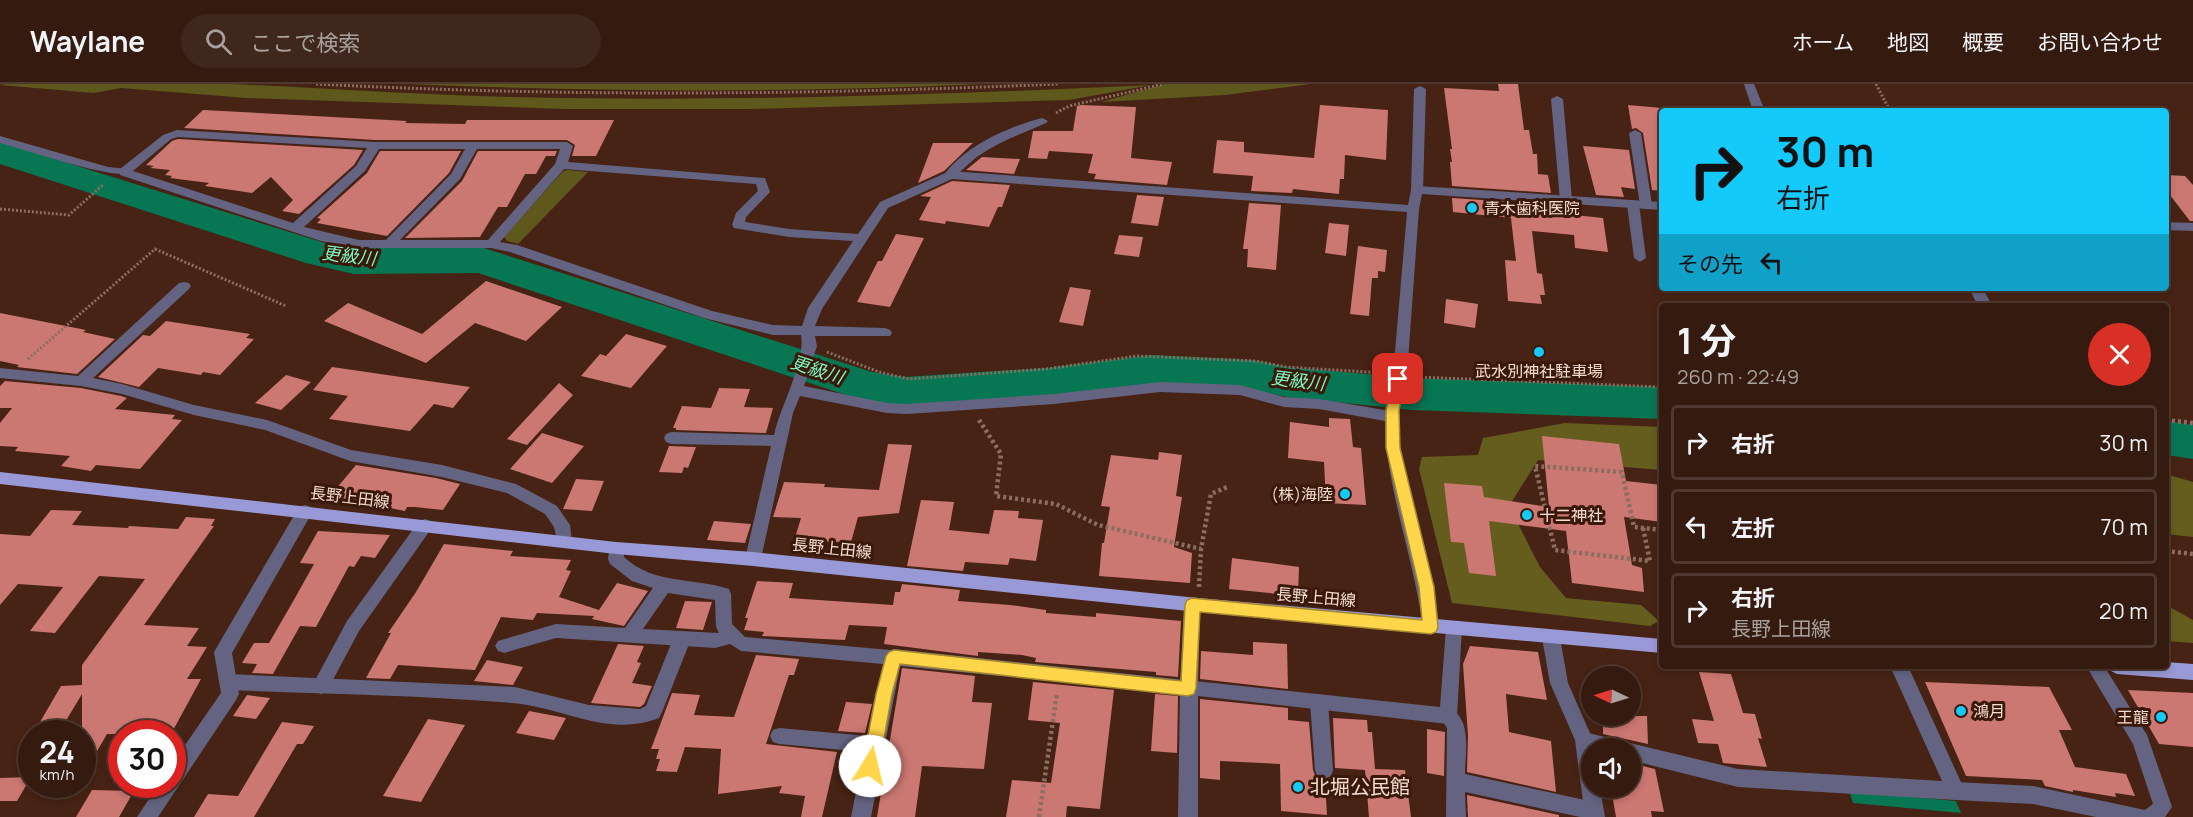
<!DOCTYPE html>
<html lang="ja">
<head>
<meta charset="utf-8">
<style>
  :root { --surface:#341a0f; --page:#3f271d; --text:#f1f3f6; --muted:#a9a19e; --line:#4e382f }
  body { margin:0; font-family:Manrope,"Noto Sans JP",sans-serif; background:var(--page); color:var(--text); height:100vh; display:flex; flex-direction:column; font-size:22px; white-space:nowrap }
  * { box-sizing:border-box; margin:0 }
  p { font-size:20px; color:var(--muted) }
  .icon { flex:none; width:33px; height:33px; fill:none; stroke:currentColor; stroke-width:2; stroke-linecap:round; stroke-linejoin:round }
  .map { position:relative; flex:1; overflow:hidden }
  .sheet { position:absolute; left:1659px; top:219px; width:510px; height:366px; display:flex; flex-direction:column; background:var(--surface); border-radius:6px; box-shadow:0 3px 9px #0003,0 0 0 2px var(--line) }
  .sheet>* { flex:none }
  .banner { position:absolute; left:1659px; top:24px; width:510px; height:183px; border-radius:6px; box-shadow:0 3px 9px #0003,0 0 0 2px var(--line); background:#13cafb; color:#111; overflow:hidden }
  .needle { width:39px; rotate:274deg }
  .tools { position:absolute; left:1581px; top:582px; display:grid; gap:12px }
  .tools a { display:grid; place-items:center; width:60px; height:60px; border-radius:50%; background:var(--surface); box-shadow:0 3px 9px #0003,0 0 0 2px var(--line); font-size:30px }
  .speed { position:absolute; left:18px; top:636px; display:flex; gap:12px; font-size:30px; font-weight:700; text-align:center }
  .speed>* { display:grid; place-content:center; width:78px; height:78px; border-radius:50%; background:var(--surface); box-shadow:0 3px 9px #0003,0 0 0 2px var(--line); line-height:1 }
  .speed small { font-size:15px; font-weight:400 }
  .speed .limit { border:9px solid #d22; background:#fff; color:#111 }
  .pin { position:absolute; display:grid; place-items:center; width:51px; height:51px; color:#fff; margin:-26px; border-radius:12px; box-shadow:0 3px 9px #0006 }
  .me { position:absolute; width:66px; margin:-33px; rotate:9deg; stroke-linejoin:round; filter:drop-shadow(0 0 4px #0008) }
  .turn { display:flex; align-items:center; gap:21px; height:126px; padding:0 18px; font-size:27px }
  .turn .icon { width:78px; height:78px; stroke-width:2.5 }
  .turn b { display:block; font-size:42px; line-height:51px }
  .then { display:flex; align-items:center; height:57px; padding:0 18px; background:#0003; gap:12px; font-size:22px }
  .round { display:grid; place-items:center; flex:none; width:63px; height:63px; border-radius:32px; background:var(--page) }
  .summary { display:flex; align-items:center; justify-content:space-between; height:102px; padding:0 18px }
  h1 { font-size:36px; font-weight:700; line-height:45px }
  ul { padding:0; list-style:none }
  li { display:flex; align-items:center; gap:18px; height:75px; margin:0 12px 9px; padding:0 6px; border:3px solid var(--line); border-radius:6px }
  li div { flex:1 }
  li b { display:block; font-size:22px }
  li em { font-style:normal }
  header { display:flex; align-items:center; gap:36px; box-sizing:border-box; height:84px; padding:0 30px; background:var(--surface); border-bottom:2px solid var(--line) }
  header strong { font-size:28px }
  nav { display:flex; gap:33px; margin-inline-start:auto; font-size:21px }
  .search { width:420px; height:54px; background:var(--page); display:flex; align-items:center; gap:15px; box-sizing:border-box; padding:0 21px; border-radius:33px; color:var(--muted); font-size:22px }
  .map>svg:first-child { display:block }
  .green { fill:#5e581d }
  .forest { fill:#645d1d }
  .water { fill:#067653 }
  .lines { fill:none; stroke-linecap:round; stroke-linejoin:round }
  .river { fill:#067653; fill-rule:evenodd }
  .building { fill:#cb7772 }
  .path-far1 { stroke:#8c6e61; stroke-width:3; stroke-dasharray:2 2; stroke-linecap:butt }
  .path { stroke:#8c6e61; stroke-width:4.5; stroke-dasharray:3 3; stroke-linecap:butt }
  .lane { fill:#646482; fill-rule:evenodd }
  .street { fill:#646482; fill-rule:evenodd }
  .primary { fill:#9999d7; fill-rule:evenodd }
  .route { fill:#ffd54a; stroke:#a68a30; stroke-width:1.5 }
  .poi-dot { fill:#13cafb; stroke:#3b190a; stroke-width:2 }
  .labels { text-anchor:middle; stroke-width:6; stroke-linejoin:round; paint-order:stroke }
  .poi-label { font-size:16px; fill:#f4dcd2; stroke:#3b190a; text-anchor:start }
  .street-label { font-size:16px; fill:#f4dcd2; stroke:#3b190a }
  .water-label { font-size:18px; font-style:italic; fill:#7af7c2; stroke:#3b190a }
  .near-poi-label { font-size:20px; fill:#f4dcd2; stroke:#3b190a; text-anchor:start }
</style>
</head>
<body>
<header>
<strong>Waylane</strong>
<div class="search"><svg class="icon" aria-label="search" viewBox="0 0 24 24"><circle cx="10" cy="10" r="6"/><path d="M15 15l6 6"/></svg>ここで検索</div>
<nav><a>ホーム</a><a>地図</a><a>概要</a><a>お問い合わせ</a></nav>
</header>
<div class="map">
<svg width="2193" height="733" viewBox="0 0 2193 733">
  <rect width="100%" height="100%" fill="#462314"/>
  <!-- green -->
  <path class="green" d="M5,0c74,0 150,0 225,0 94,4 188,11 282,13 213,5 427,-2 640,-12l-83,15 -319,9h-185l-318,-11 -126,-10 -27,5 -94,-8z
    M408,0h576c-192,9 -385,8 -576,0z
    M1165,0h146l-86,11 -124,7z
    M566,86l22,2 -70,72 -11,-3 -3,-4 58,-65z"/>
  <!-- forest -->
  <path class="forest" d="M1565,339l97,4v43l-124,-10 -29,46 31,61 26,31 75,7 18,16 -9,5 -198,-23 -33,-134 3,-12 56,-2 5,-17z
    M2166,390l27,8v55l-27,-3z
    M2166,521l27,15v23l-27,-2z"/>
  <!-- water -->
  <path class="water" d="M1849,707l107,10 5,12 -108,-10z"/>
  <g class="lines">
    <!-- river -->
    <path class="river" d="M0,58l325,101 29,5 127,-1 391,125 32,5 143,-9 105,-13 100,5 35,7 125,11 250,9v32l-250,-9 -125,-13 -35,-7 -100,-5 -105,13 -143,11 -49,-11 -377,-125 -124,1 -48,-11 -306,-99z
      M2166,337l27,4v34l-27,-4z"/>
  </g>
  <!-- building -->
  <path class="building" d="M1498,0h20l6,46h5l4,24h4l1,20 10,1 3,18 -99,-7 -2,-24h2l-2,-13h2l-8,-61 55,3z
    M1081,21l55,2 -5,51 41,4 -5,23 -73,-6 2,-5 -8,-1 5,-19 -44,-3 -2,8 -19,-1 5,-27h40l4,-25z
    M1320,21l68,5 -2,50 -41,-5 -1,24h-4l-1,15 -46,-5 -1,4 -41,-2 2,-15 -40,-3 4,-33 27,2v10l70,6z
    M1628,21l34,3v83l-10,-1 -9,-57 -7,-5 -4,1z
    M203,26l204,11 -2,2 60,1 2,-4h147l-18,36h-24l3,-11 -8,-5h-192l-191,-12z
    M178,55l185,11 -9,15 -55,49 -17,-3 11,-11 -22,-23 -19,16 -47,-7 4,-3 -39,-5 2,-2 -7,-1 5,-5 -20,-2 4,-2 -8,-1 26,-24z
    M933,59h40l-29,28 -26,12z
    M1583,62l46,4 6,39 -14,-2 3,10 -28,-2z
    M380,67h81l-12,22 -62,63 -70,-13 4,-4 -4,-1 50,-45z
    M478,67h79l-2,5h-9l-10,18h-11l-18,33h-9l-18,30 -75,1 57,-57z
    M982,73l38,2 -6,15 -48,-4z
    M2166,91l19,1 8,9v36h-3l-24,-31z
    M952,97l58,4 -8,22h-4l-9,20 -43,-6 -1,3 -26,-4 12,-23 -11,-1z
    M1137,111l27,2 -6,29 -27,-3z
    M1452,114l102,7 1,8 48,5 5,34 -33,-4 -1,-13 -42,-4 5,42 5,1 3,21h-5l2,9 -34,-3 -3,-41 11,1 -5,-43 -58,-6z
    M1249,119l32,2 -5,65 -29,-3 1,-18h-5z
    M1329,139l20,2 -3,31 -21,-3z
    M896,150l28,4 -34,69 -33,-5 21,-41h4z
    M1119,151l24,2 -4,20 -25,-3z
    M1358,162l29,4 -2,22 -7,-1v7h-6l-3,38 -19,-2z
    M486,197l76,26 -36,34 -51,-18 -49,40 -102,-42 24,-18 74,31z
    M1070,203l21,3 -8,36 -24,-4z
    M1446,215l32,5 -3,24 -31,-5z
    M0,229l86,17 -3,2 32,7 -38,35 -60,-7 2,-2 -19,-4z
    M166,237l84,13 -4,4 8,1 -34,36 -17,-3 -2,3 -43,-7 -19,19 -41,-10 45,-42 7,1z
    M626,250l41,12 -36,42 -50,-12 19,-22 6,2z
    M332,283l138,20 -17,21 -19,-4 -24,27 -81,-12 19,-23 -35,-6z
    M286,291l25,7 -30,28 -26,-7z
    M5,297l76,7 40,8 6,2 -12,11 60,6 -3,4 10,1 -42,49 -44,-4 -5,6 -30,-5 9,-10 -55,-5 3,-4 -18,-1v-23l12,-15h-12v-22z
    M559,299l14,12 -46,50 -20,-6z
    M719,304l31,1 -6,18 29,1 -7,25 -90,-3v-2h-3l9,-22 29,2z
    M1329,334l21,1 3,28 8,1 5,57 -40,-2 -2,-41 -36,-4 2,-36 39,5z
    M542,349l42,13 -32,37 -42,-14z
    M1542,352l77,8 7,37 36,4v37l-38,-5 8,48 10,3 2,24 -72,-9 -6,-52 -77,-10 7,55 -27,-3 -5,-30 -13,-1 -7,-59 38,3 2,11 65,10z
    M888,360l24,1 -13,68 -41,4 -7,25 -57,-1 7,-23 -28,-1 11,-35 41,2 -1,3 55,3z
    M669,362l27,1 -8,21 -4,-1 -2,6 -23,-1z
    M1159,368l23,3 -6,41 6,1 -8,50 18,6 -2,30 -91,-7 3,-33h2l6,-36 -9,-1 10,-51 47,5z
    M356,381l80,13 24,6 -17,26 -28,-3h-8l-2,4 -75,-15z
    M576,395l28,2 -12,30 -29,-2z
    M921,416l33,2 -5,28 40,4 5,-24 25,1 -1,7 25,2 -7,41 -26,-3 -2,7 -43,-3 -2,9 -56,-5z
    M51,426l31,1 -10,14 56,3 1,-2 49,3 8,-12 29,2 -4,7h3l-70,99 55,3 -12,18 20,1 -20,32h14l-30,55h-64l-25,43v-83l-24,40h-25l28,-48 21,-1v-20l63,-86 -46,-3 -44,57 -25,-2 33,-44 -45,-3 -18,21v-71l30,2z
    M714,437l37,3 -6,19 -38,-3z
    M318,447l72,4 -15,23 -14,-2 -7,11 -5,-1 -33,61 -16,-1 -27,48 -21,-1 5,-9 -15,-1 12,-20h15l22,-38 23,-41 -14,-1z
    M444,460l69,7 -3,5 61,4 -5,10 5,1 -12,26 40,13 18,-27 31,8 -24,35 -32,-7 2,-3 -57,-3 -4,7 -32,-3 -26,53 -77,-5 -8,14 -24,-1 25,-45h-3l28,-41z
    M1232,474l67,9 -1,29 -69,-7z
    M757,497l36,2 -4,15 104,7 2,-13h5l2,-8 58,6 -2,11 52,4 36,5v3l50,4v-4l85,8 -3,56 -22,-2v-3l-121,-10 1,-4 -14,-3 -44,-3v4l-94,-12 3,-17 -38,-2 -4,15 -83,-4 2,-4 -20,-2 4,-12h-3z
    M685,517l27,1 -9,28 -27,-2z
    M1253,558l34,2 1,45 -88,-10 1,-28 52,4z
    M618,560l26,2 -7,16 4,1 -9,20 20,3 -8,18 -4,3 -49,-4z
    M1470,562l68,6 9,48 -41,-6 3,38 42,9 5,51 -89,-20 1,-36 -5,-72z
    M756,571l43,4 -5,16h-5l-23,69 71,8 -15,65h-21l4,-21 -26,-3 3,-7 -64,8 3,-45 -36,-2 -8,25 -21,-1 4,-12h-4l3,-10h-8l21,-56 28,2 -6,20 40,2z
    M487,576l36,7 -10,18 -39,-4z
    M902,584l73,8 -3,26 20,1 -8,66 -62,-3 -7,51h-38z
    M1699,588l32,2 12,39 12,1 7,25 -4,-1 9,29 -44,-4 -5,-19 -20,-1 -6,-24 22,2z
    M1033,598l81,8 -14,119 -33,-3 -1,11h-60l6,-37 39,3 9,-60 -32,-3z
    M1925,598l124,5 23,43h-13l16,37 51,7 9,22 -20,-3 1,4 -43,-7v2l-28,-6 -3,-6 -76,-4z
    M2128,606l65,3v54l-34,-3z
    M1155,610l23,2 -1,57 -26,-2z
    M247,611l23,3 -14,21 -23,-3z
    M1200,615l88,9v12l21,2 4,48 3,8 9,3 2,34 -46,-4 -1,-47 -60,-3v19l-20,-2z
    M846,618l26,2 -7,29 -27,-2z
    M529,627l37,7 -12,22 -38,-7z
    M1603,632h44l1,28 -45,-10z
    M1333,634l34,2 1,12h4l3,37 30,1 6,47h-42l-4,-47 -30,-2z
    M428,635l37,6 -44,77 -38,-6z
    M282,638l32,4 -11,18h-6l-43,73h-60l14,-23 30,2z
    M1427,645l18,3 -1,44 -17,-3z
    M1630,679l25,6 9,43 -13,-1 1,6h-36l-5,-29h19z
    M31,693l-14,24h-17v-23z
    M92,706l42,1 -15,26h-43z
    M1467,711l92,20v2h-91z"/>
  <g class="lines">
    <!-- path-far1 -->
    <path class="path-far1" d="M316,0c248,13 494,11 742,0
      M1876,0l14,27
      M1056,29l13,-7 95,-22
      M0,125l69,6 35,-31
      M827,268l52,20 30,7 137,-10 91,-13 119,5 30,6 97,6
      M28,275l127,-110 131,57
      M1417,293l245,10"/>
    <!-- path -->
    <path class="path" d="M979,336l22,34 -5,42 60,8 42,21 103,24
      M2166,336l27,3
      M1643,444l7,33 -95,-11 -20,-84 87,6 12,55 28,3
      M2166,467l27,3
      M1199,503l2,-38 10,-55 16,-7
      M1039,733l18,-124"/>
    <!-- lane -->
    <path class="lane" d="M1744,0h10l11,27h-12z
      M1420,2l6,3 -3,101 -6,4 -6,-4 3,-101z
      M1557,12l6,3 9,101 -6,4 -6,-4 -9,-101z
      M1042,34l6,3 -2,2c-22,10 -46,18 -66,32 -9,5 -22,21 -30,24l-6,-4c21,-29 64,-48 98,-57z
      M1635,46l6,3 11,72 -6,4 -6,-4 -11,-72z
      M0,52l108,31 20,2 2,3c-11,10 -110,-24 -130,-29z
      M1633,116l6,4 7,54 -6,4 -6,-4 -7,-54z
      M1192,514l6,2 2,5 -2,83 -3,6 -6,2 -6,-2 -3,-6 4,-83 2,-5z
      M682,548l6,2 3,5 -29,73 -3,6c-52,20 -96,-11 -147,-15 -94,-8 -189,-9 -283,-13l-6,-3 -3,-5 3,-5 6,-3 286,13 74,18 51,4 6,-3 27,-67 3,-5z
      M1890,582h18l57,125 -2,6 -7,3 -218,-13 -108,-27v-12l-38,2 -14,-4 -3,-6 3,-6 6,-2 154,37 204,12z
      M1319,610l6,2 3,6 5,68 -2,6 -7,3 -7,-3 -2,-6 -5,-68 3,-6z
      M1448,624c25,9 17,45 17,66l129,28 7,3 2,6 -2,6h-21l-115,-25 1,25h-20l1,-89 -8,-12 3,-6z"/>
    <!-- street -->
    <path class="street" d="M177,46l198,12h192l6,4 -5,16 197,16 5,14 -24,25 -1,5 44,7 69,5 22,-32 70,-31 458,34 3,-15 6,-4 245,16v8l-240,-16 -3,15 -12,166 -8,36 1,37 34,139 5,40 -2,5 -6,2 -6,-2 -2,-5c-9,-68 -37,-139 -38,-206l-66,-12 -35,-2 -44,-12 -80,-3 -106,12 -147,10 -20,-1 -87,-17 -7,17 -32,146 -2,5 -6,2 -6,-2 -2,-5 26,-113 -100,-2 -5,-2 -2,-4 2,-4 5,-2 103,3c6,-28 32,-74 27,-100h-28l-69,-17 -194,-66 -19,-4h-132l-38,-7 -201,-66v-6l43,-34zM178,53l189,11 -11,18 -63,57 -160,-52 38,-32zM379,65h86l-14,25 -65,66h-27l-55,-13 61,-56zM477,65h83l-5,15 -67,76h-88l60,-61zM564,85l192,15 2,7 -22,22 -4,12 2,3 55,9 64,4 -45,67 -6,18 -29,-1 -61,-14 -195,-66 -17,-3zM952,95l455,33 -14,163 -8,35 -66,-11 -35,-2 -44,-12 -80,-3 -106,12 -147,10 -20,-1 -83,-17 13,-40 -2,-10h75l2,-3 -2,-3 -5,-2 -70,-2 7,-17 66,-101z
      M2166,138l27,1v8l-27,-1z
      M184,198l5,1 2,3 -2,3 -96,89 29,6 72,21 73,15 84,30 91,15 74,19 41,22 13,19 2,16 -2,5 -6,1 -6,-1 -4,-19 -9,-13 -38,-21 -65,-16 -92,-16 -85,-31 -71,-15 -72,-21 -41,-8 -81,-8v-10l78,8 101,-93z
      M1969,204h14l9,18h-14z
      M305,421l6,2 2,4 -81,142 7,41 -3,6 -78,117h-21l22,-33h13v-20l49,-71 -7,-41 85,-145z
      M425,435l6,2 2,4 -2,4 -72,102 -32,60 -6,3 -6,-3 -3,-5 35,-65 72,-100z
      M616,458l6,1 2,14c30,28 68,20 105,32l2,5 1,30 13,13 145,13 4,-1 546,58 6,-79 2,-5 6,-2 6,2 2,5 -5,88 -3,6 -6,2 -250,-28v121h-20l2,-123 -280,-28 -29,151h-20l13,-65 -85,-8 -6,-2 -3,-6 3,-6 6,-2 88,8 16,-72 -142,-13 -11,-7 -15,4 -159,-10 -52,15 -6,-2 -3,-5 3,-5 58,-17 69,4 28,-40 -21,-7 -22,-17 -2,-5 2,-16zM668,509l47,7 1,27 3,6 -76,-4z
      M1551,547l6,2 3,5 8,45 25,57 -1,48h8l5,29h-20l-10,-77 -25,-57 -8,-45 3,-5z
      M2086,582h18l43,69 25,72 -7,10h-69l-63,-13 -77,-4 -7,-3 -2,-6 2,-6 7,-3 77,4 112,24 8,-6 -20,-60z"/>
    <!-- primary -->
    <path class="primary" d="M0,388l616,70 137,10 445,46 464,41v14l-464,-41 -445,-46 -137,-12 -616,-70z
      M2166,578l27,2v16l-76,-6 -6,-3 -3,-5h58z"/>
  </g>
  <!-- route -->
  <path class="route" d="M1398,290l7,5 -6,32 1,37 34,139 4,40 -2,5 -5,2 -231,-22 -4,76 -2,6 -6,2 -288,-32 -8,30 -13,72 -3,6 -6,2 -5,-2 -3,-6 14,-72 10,-38 3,-4 5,-2 287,31 4,-76 2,-5 5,-2 230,22 -3,-33 -33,-139v-37l6,-32z"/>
  <!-- markers -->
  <g class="poi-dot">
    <circle cx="1472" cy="124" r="6"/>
    <circle cx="1539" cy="268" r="6"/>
    <circle cx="1345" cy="410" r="6"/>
    <circle cx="1527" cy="431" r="6"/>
    <circle cx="1961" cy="627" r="6"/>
    <circle cx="2161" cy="633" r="6"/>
    <circle cx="1298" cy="703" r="6"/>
  </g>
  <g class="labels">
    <!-- poi labels -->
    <g class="poi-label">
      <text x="1484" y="130">青木歯科医院</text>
      <text x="1539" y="293" text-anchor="middle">武水別神社駐車場</text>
      <text x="1333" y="416" text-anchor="end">(株)海陸</text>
      <text x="1539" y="437">十二神社</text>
      <text x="1973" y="633">鴻月</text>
      <text x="2149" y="639" text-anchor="end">王龍</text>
    </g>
    <!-- street labels -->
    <g class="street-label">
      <text transform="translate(350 413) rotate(7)" y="6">長野上田線</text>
      <text transform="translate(832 464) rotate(6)" y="6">長野上田線</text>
      <text transform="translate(1316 513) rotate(5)" y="6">長野上田線</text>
    </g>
    <!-- water labels -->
    <g class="water-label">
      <text transform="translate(349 172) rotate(7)" y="6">更級川</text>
      <text transform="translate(817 286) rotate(18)" y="6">更級川</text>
      <text transform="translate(1298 297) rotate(7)" y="6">更級川</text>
    </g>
    <!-- near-poi labels -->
    <g class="near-poi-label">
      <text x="1310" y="710">北堀公民館</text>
    </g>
  </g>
</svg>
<div class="tools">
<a><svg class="needle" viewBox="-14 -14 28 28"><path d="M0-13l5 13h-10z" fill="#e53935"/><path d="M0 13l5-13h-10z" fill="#a9a19e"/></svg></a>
<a><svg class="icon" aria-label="sound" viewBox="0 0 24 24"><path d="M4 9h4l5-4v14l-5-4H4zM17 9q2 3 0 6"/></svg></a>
</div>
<div class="speed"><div>24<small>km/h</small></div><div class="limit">30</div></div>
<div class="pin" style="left:1398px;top:295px;background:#d93025"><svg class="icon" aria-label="arrive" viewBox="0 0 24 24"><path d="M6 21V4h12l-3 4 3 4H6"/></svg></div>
<svg class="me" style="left:870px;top:682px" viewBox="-20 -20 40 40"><circle r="19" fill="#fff"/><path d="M0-13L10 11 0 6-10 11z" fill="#ffd54a"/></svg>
<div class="banner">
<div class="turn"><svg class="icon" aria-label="right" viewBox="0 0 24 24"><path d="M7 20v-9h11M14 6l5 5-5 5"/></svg><div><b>30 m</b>右折</div></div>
<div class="then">その先<svg class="icon" aria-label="left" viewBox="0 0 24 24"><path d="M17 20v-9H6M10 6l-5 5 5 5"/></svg></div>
</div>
<section class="sheet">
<div class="summary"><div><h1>1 分</h1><p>260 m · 22:49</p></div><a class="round" style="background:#d93025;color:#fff"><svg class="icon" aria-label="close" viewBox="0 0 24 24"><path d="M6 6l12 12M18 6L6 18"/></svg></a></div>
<ul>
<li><svg class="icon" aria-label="right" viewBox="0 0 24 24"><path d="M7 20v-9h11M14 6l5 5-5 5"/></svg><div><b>右折</b></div><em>30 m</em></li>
<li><svg class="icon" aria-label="left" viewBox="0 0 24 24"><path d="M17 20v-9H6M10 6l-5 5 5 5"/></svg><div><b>左折</b></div><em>70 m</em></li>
<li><svg class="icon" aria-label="right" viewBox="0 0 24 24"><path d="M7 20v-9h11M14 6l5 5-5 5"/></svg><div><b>右折</b><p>長野上田線</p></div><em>20 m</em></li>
</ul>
</section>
</div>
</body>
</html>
